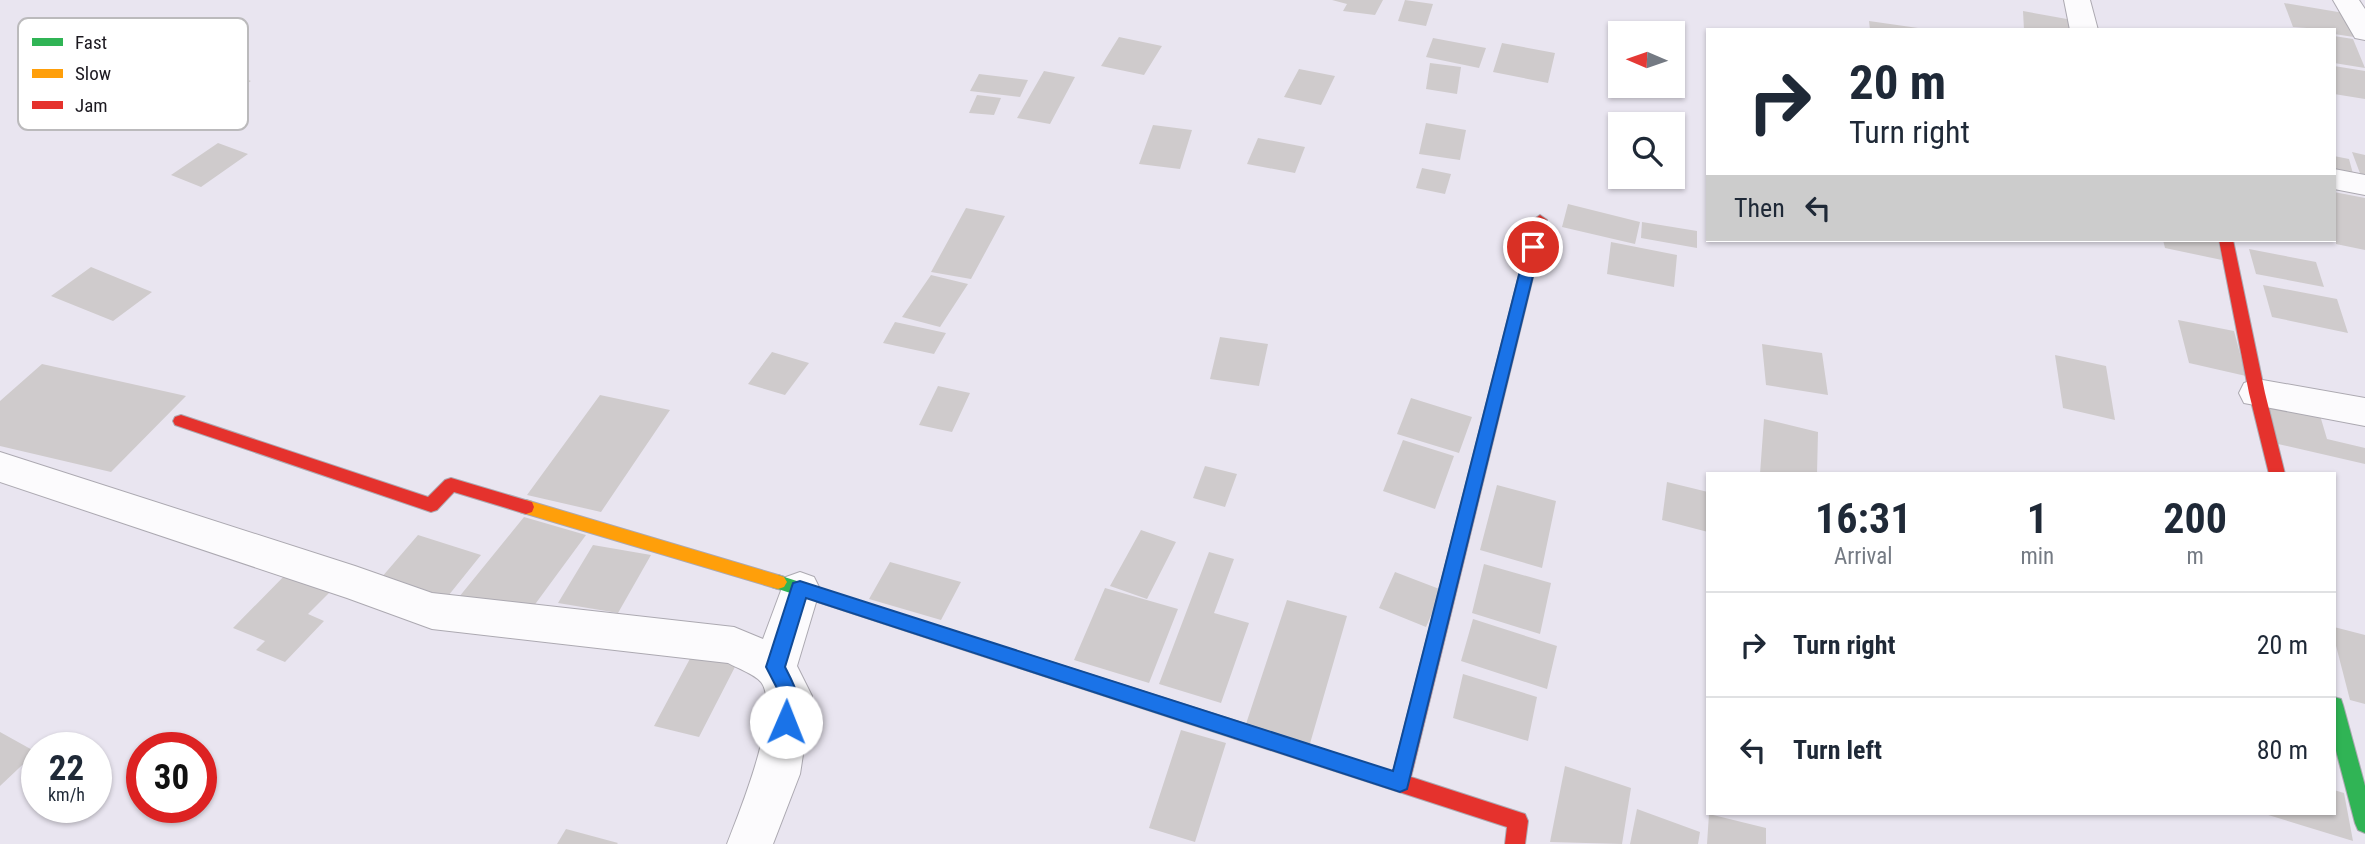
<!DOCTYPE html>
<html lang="en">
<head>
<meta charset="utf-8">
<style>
  :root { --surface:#fff; --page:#f2f2f3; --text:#1f2937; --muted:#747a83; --line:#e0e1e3 }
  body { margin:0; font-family:"Roboto Condensed",sans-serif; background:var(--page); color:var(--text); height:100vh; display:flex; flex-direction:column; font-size:26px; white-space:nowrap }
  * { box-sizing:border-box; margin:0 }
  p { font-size:23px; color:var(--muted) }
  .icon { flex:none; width:38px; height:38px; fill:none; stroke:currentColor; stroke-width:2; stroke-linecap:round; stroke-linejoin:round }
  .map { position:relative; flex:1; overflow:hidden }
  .details { position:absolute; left:1706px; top:472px; width:630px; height:343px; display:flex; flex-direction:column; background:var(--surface); border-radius:0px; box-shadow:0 2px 5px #0004 }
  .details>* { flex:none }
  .guide { position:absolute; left:1706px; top:28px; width:630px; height:214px; border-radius:0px; box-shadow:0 2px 5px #0004; background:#fff; color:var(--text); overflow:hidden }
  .needle { width:46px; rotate:272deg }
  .tools { position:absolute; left:1608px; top:21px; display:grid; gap:14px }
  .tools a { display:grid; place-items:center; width:77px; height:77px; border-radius:0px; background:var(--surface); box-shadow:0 2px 5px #0004; font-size:35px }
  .speed { position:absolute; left:21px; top:732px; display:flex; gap:14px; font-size:35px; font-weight:700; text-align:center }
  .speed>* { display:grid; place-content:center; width:91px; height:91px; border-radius:50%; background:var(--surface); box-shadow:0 2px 5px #0004; line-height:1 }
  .speed small { font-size:18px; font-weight:400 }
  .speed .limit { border:10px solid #d22; background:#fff; color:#111 }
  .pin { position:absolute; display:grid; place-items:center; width:60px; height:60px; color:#fff; margin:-30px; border:4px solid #fff; border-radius:50%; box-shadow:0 2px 7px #0007 }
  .me { position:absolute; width:77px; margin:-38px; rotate:1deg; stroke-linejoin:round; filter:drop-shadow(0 0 5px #0008) }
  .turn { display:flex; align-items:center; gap:24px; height:147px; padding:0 28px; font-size:32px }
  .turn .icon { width:91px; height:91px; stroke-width:2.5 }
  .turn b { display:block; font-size:49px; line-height:60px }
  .then { display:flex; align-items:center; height:66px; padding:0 28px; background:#0003; gap:14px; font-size:26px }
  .eta { display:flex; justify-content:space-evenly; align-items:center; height:119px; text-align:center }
  .eta b { font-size:42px; font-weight:700; line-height:49px }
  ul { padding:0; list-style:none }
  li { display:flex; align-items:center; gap:21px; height:105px; padding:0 28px; border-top:2px solid var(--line) }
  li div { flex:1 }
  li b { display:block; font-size:26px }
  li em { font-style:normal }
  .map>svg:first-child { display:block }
  .building { fill:#cfcbcc }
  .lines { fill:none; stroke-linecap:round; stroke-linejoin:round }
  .street-casing { stroke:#aca9b1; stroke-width:2 }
  .fast-casing { stroke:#aca9b1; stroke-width:2 }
  .slow-casing { stroke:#aca9b1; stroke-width:2 }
  .jam-casing { stroke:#aca9b1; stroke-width:2 }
  .street { fill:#fcfbfd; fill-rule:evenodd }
  .fast { fill:#30b455; fill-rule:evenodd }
  .slow { fill:#ff9f0a; fill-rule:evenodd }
  .jam { fill:#e5322d; fill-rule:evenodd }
  .route { fill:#1a73e8; stroke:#114b97; stroke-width:2 }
  .key { fill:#fff; stroke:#bbbabc; stroke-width:2 }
  .key-label { font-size:19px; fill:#1c1920 }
</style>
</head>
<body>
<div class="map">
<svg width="2365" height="844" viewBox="0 0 2365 844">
  <rect width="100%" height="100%" fill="#e9e5f0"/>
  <!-- building -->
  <path class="building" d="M1332,0h51l-8,15 -32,-4 4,-7z
    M1405,0l28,4 -7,22 -28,-5z
    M2284,3l60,10 10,24 -20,-3v-4l-41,-3z
    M2023,11l55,10v9h-54z
    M1869,21l49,7v2h-48z
    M2334,36l19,3 12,29 -31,-5z
    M1119,37l43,9 -18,29 -43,-9z
    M1433,38l53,10 -7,20 -53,-11z
    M1502,43l53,10 -7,30 -55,-11z
    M1430,63l31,4 -4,27 -31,-5z
    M2334,66l31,5v28l-31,-5z
    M218,68l33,13 -42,26 -34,-13z
    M1299,69l36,7 -14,29 -37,-8z
    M1044,71l31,6 -25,47 -33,-6z
    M979,74l49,6 -8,17 -50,-6z
    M977,95l24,3 -7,17 -25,-2z
    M1426,123l40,7 -6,30 -41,-6z
    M1153,125l39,5 -12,39 -41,-5z
    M1258,138l47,9 -10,26 -48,-9z
    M218,143l30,11 -47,33 -30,-12z
    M2352,152l13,3v22l-4,-1z
    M2334,156l15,3 6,22 -21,-4z
    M1422,168l29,6 -6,20 -29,-6z
    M2334,192l31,6v52l-29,-6z
    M1568,204l72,18 -5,22 -73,-17z
    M966,208l39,8 -34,63 -40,-7z
    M1642,222l55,9v17l-56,-10z
    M2163,240h55l4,20 -57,-12z
    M1611,242l66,13 -3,32 -67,-13z
    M2249,249l67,13 8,25 -68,-13z
    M91,267l61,25 -39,29 -62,-25z
    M931,275l37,9 -28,43 -38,-10z
    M2263,285l74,14 11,34 -76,-16z
    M2178,320l56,11 12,45 -57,-13z
    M895,322l51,11 -12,21 -51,-11z
    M1220,337l48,7 -9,42 -49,-7z
    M1762,344l60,9 6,42 -62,-10z
    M772,352l37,11 -24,32 -37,-11z
    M2055,355l51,11 9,54 -52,-12z
    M42,364l144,32 -75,76 -111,-26v-45z
    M938,386l32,7 -18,39 -33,-7z
    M600,395l70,15 -69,102 -74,-17z
    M1411,398l61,19 -13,36 -62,-19z
    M2267,400l52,12 8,27 38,9v16l-87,-20z
    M1764,419l54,13 -1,42h-57z
    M1403,440l51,16 -19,53 -52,-18z
    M1205,466l32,8 -12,33 -32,-9z
    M1667,482l41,10v40l-46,-12z
    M1497,485l59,16 -14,67 -62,-18z
    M524,517l62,18 -61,83 -66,-21z
    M1141,530l35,12 -29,57 -37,-13z
    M418,535l63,20 -41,51 -65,-21z
    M593,545l58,10 -33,58 -60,-10z
    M1209,552l25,7 -20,54 35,10 -28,80 -62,-19z
    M890,562l71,20 -20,38 -72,-21z
    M1484,564l67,19 -11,51 -68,-21z
    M292,568l44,18 -28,28 16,7 -39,41 -29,-12 9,-9 -32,-13z
    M1395,572l47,18 -16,37 -47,-19z
    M1105,588l73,21 -29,74 -75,-23z
    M1287,600l60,16 -38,131 -64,-20z
    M1473,619l84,27 -10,43 -86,-28z
    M2334,627l31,8v69l-15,-4 -16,-62z
    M693,653l44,10 -38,74 -45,-11z
    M1463,674l74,23 -9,44 -75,-23z
    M1181,730l45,13 -31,99 -46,-14z
    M0,732l36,20 -36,34z
    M1565,766l66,22 -9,56 -72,-2z
    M2334,790l10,3 9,48 -88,-27h69z
    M1637,809l63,23 -2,12h-68z
    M1709,814l57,14v16h-59z
    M566,829l52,14 -1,1h-60z"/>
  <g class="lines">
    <defs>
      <path id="street" d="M2064,0h26l8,30h-28z
        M2333,0h26l6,9v31l-10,-2z
        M2334,169l31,6v20l-31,-6z
        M2257,379l108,19v28l-121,-23 -5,-10 5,-10z
        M0,452l355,114 77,27 302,34 29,12 23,-62 14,-5 14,5 6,12 -23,77 15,30 -12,78 -27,70h-46c12,-31 55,-135 34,-162 -7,-8 -24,-14 -33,-19l-296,-34 -85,-31 -347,-116z"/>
      <path id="fast" d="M778,575l458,146 7,3 2,6 -2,6 -7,3 -464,-152 -3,-5 3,-5z
        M2334,697l7,2 2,6 22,81v47l-7,-3 -3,-7 -21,-80z"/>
      <path id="slow" d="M526,500l252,75 6,2 3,5 -3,5 -6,2 -258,-77 -2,-5 2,-5z"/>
      <path id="jam" d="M1540,215l7,5 -136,557 114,37 3,7 -3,23h-20l2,-17 -271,-88 -7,-3 -2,-6 2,-6 7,-3 157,51 140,-552z
        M2219,240h14l32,153 20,81h-16l-20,-81z
        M181,415l247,82 17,-17 6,-2 81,24 2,5 -2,5 -6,2 -72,-22 -17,18 -6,2 -256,-87 -2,-4 2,-4z"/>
    </defs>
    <!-- street casing -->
    <use href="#street" class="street-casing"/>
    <!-- fast casing -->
    <use href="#fast" class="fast-casing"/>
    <!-- slow casing -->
    <use href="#slow" class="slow-casing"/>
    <!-- jam casing -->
    <use href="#jam" class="jam-casing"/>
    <!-- street -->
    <use href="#street" class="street"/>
    <!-- fast -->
    <use href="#fast" class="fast"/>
    <!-- slow -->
    <use href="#slow" class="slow"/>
    <!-- jam -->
    <use href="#jam" class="jam"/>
  </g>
  <!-- route -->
  <path class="route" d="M1533,242l7,5 -133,542 -7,3 -594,-194 -21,69c12,23 19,35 8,61l-7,3 -7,-3 -3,-6 5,-26 -15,-29 25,-78 2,-6 7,-2 593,190 133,-524z"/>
  <!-- legend -->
  <rect x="18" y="18" width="230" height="112" rx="10" class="key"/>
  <rect x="32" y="38" width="31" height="8" fill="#30b455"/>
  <rect x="32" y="69" width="31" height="9" fill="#ff9f0a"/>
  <rect x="32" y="101" width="31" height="8" fill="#e5322d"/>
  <g class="key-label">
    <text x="75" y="49">Fast</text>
    <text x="75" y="80">Slow</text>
    <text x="75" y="112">Jam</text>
  </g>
</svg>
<div class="tools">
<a><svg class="needle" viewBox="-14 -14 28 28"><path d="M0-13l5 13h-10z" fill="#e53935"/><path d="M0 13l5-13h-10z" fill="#747a83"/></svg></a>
<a><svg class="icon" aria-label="search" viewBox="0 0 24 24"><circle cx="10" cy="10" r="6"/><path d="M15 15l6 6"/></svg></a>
</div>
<div class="speed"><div>22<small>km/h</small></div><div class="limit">30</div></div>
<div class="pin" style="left:1533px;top:247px;background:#d93025"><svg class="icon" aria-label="arrive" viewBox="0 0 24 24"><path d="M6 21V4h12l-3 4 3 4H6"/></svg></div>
<svg class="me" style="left:786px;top:722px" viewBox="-20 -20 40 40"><circle r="19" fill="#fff"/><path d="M0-13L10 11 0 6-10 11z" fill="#1a73e8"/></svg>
<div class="guide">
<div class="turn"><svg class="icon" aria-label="right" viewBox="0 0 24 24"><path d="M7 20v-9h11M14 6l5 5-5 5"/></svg><div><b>20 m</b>Turn right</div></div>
<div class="then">Then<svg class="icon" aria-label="left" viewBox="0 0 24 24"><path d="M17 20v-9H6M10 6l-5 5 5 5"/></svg></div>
</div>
<section class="details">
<div class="eta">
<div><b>16:31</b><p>Arrival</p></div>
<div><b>1</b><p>min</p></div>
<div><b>200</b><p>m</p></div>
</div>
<ul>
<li><svg class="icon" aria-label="right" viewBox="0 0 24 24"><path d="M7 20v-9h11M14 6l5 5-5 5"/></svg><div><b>Turn right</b></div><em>20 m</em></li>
<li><svg class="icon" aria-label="left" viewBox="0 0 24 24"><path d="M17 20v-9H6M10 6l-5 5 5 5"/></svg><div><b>Turn left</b></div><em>80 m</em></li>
</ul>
</section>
</div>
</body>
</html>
